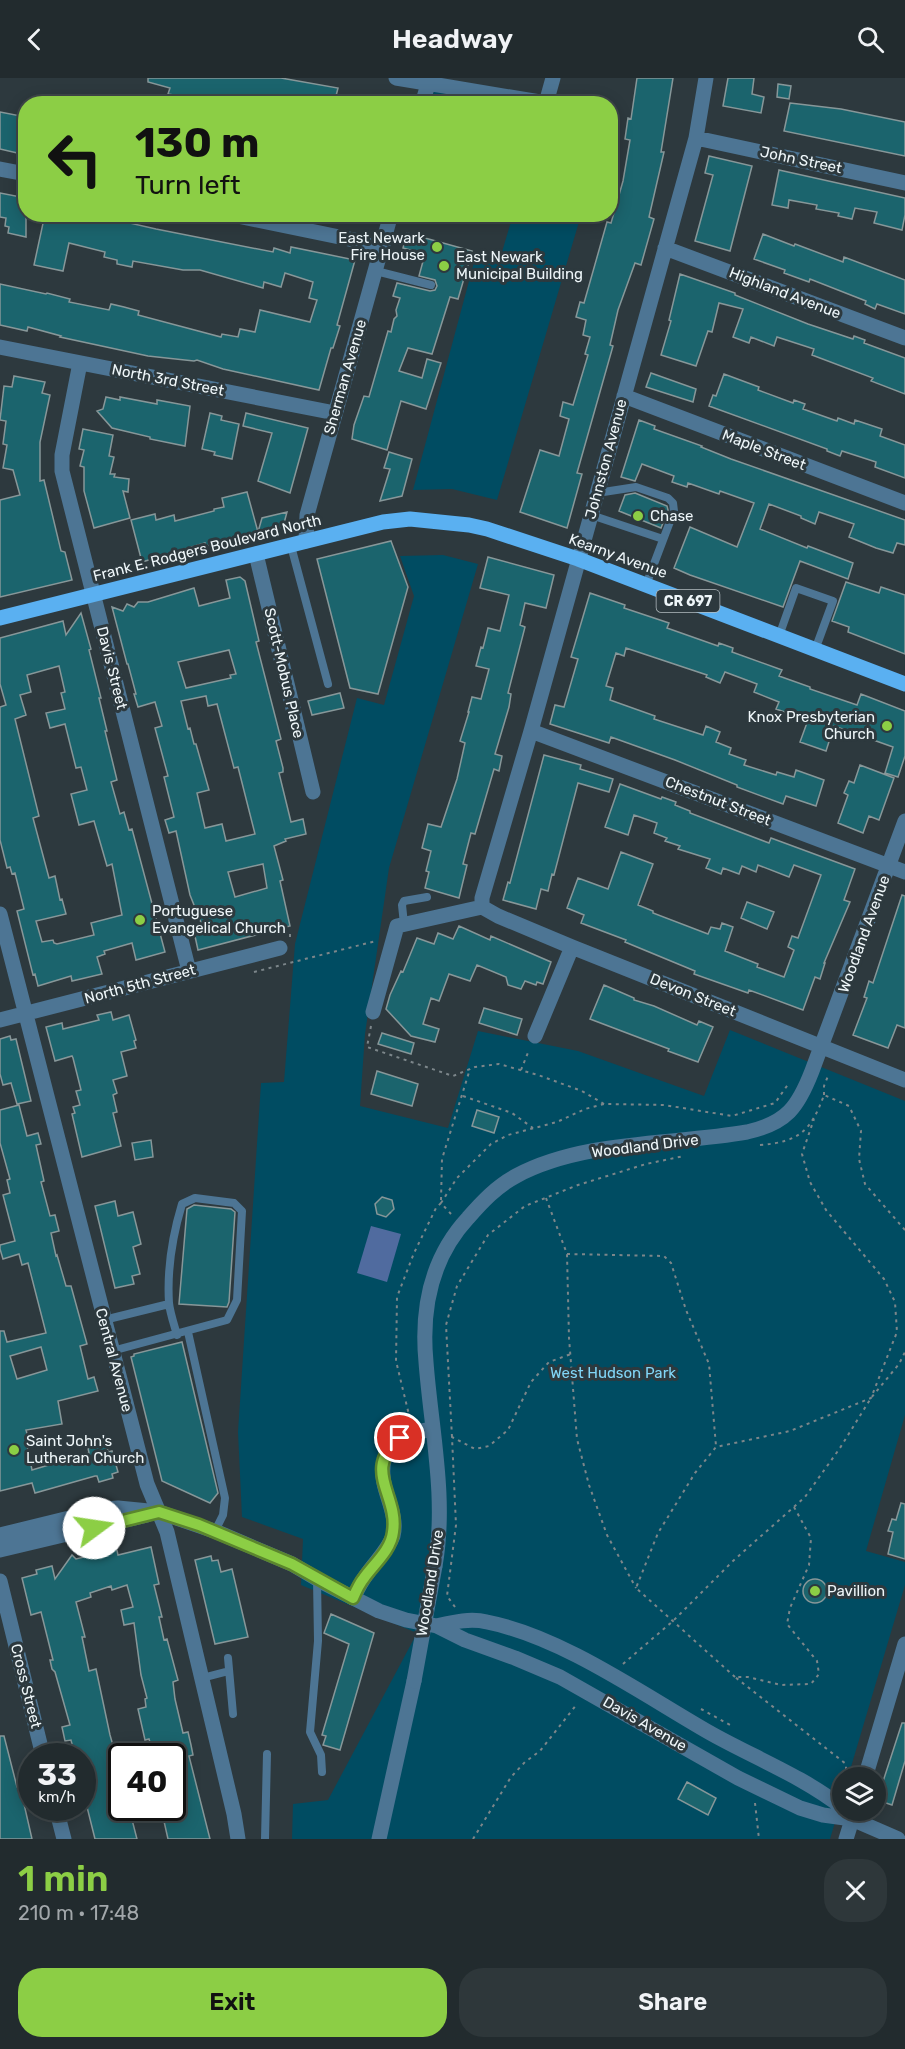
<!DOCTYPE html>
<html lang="en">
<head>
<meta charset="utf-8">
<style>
  :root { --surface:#222b2e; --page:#2e373a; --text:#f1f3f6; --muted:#a2a7aa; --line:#3f474a; --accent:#8cce45 }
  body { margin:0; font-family:Rubik,sans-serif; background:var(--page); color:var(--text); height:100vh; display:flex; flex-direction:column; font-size:22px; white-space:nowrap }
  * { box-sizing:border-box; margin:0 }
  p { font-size:20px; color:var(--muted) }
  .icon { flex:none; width:33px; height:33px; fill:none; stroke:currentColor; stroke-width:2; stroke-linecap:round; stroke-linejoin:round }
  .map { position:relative; height:1761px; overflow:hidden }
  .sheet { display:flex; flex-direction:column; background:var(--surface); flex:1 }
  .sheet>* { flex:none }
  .hud { position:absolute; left:18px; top:18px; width:600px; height:126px; border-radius:24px; box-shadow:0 3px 15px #0003,0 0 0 2px var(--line); background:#8cce45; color:#111; overflow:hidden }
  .controls { position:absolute; left:832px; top:1689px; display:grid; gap:12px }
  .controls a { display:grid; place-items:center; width:54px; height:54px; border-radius:50%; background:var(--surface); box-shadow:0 3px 15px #0003,0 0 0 2px var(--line); font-size:30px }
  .speed { position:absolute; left:18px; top:1665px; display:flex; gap:12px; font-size:30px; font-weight:700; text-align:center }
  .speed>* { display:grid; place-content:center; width:78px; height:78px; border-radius:50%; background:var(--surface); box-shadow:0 3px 15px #0003,0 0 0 2px var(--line); line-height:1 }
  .speed small { font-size:15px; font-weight:400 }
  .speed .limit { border:3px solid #111; border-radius:9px; background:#fff; color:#111 }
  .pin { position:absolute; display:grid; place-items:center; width:51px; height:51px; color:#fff; margin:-26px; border:3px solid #fff; border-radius:50%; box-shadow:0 2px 6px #0007 }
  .me { position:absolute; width:66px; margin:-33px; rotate:76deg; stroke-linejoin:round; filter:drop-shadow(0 0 4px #0008) }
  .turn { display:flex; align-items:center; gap:21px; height:126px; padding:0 18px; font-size:27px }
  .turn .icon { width:78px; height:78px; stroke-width:2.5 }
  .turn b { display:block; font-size:42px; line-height:51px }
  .round { display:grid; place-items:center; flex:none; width:63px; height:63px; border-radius:24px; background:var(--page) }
  .head { display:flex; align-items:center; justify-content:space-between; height:102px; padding:0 18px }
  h1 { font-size:36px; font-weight:600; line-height:45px; color:var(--accent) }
  .button { display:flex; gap:12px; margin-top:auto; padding:12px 18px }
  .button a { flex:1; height:69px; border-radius:24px; background:var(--accent); color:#111; font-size:24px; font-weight:600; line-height:69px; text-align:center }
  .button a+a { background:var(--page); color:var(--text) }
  header { display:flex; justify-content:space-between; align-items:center; height:78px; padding:0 18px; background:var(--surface); font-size:27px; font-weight:600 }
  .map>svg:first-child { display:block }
  .green { fill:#004c62 }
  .water { fill:#506b9f }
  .building { fill:#1b646d; stroke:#879799; stroke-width:1.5; fill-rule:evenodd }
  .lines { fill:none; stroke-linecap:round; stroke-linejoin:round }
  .path { stroke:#7c868a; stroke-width:2; stroke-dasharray:3 4.5; stroke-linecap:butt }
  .service { stroke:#4d7594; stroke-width:8 }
  .minor { stroke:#4d7594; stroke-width:15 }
  .tertiary { stroke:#4d7594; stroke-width:15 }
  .primary { stroke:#5ab0f1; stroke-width:15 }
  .minor-bridge { stroke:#4d7594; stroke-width:15 }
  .route-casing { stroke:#5b862d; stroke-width:15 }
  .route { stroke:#8cce45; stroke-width:10 }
  .poi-dot { fill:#8cce45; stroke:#2d393e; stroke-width:2 }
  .labels { text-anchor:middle; stroke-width:6; stroke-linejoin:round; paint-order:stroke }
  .shield { fill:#2d393e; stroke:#b4bdc1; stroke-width:1.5 }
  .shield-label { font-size:14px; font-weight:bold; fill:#eef6f9 }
  .street-label { font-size:15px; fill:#eef6f9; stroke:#2d393e }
  .poi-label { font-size:15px; fill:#eef6f9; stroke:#2d393e; text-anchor:start }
  .park-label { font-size:15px; fill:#81d6f7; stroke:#2d393e }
</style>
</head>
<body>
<header><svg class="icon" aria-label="back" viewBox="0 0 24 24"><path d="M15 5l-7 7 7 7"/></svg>Headway<svg class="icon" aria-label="search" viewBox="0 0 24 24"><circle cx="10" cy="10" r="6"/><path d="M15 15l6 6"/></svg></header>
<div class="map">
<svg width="905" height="1761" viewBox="0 0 905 1761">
  <rect width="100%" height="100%" fill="#2d393e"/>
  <!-- green -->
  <path class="green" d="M434,13l51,12 -55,1z
    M513,137h68l-84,285 -45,-11 -39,1 63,-235 23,7z
    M443,477l35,9 -89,304 -24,166 -5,72 88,22 30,-97 100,20 126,45 26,-66 175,71v314l-39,136 39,11v23l-57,192 -5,1v17l-13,44h-538l1,-35 35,-4 89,-167 -116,-48 2,-46 -61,-22 -4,-85 23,-349 23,-1 11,-138 62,-246 27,7 30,-109 -14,-40z"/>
  <!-- water -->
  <path class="water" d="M371,1148l30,8 -14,48 -30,-9z"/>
  <!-- building -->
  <path class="building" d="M148,0h133l57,10 -4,16h-108v-3l-11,-3 -18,-3 -1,4 -28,-5 2,-6 -22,-6z
    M637,0h36l-12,74h3l-15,65 5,2 -13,46 -6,-2 -17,47 -8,35 3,1 -36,127 5,1 -15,54 -47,-16 20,-62 19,6 10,-37 -9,-3 3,-14 10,3 15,-50 -3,-1 5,-17 -7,-2 3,-15 -10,-3 4,-15 4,1 23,-81 4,1 12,-42 7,-41 -5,-1 3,-21 3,1z
    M728,0h26l-2,16 12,3 -3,16 -38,-7z
    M778,6l13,2 -2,13 -12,-2z
    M790,25l51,6 64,13v34l-121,-25z
    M0,34l26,5v38l-26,-6z
    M709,78l43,10 -22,85 -35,-10 18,-66 -8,-2z
    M779,92l126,28v17l-3,15 -28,-7 3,-11 -22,-4 -3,11 -14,-3 1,-3 -23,-4 1,-4 -28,-5 -1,8 -16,-3z
    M0,115l26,5v39l-18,-4 1,-6 -4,-1 1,-8 -6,-1z
    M45,136h58l22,5v3l31,7 117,23 1,-4 16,5 1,-6 64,13 -18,65 3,1 -7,22h-2l-12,42 -96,-21 -26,-9 -3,1 -46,-5 -88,-19 1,-1 -33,-9 -1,4 -27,-6v-41l46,10 1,-1 23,6 -1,3 40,8 2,-6 13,3 15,4 -1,4 83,22 1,-3 16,3 2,-8 15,3 5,-22 50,12 7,-22 -8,-2 4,-16 -28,-9 -4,14 -17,-5 -1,6 -63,-18h-17l-50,-9 -1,6 -15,-3v-4l-13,-3 1,-5 -36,-9 -6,28 -29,-6z
    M407,155l65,18 -14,48 -8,-2 -18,57 -24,-6 -9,23 23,7 5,-19 14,4 -15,46 -25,-8 -14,49 -35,-11 2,-14 10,-29 5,1 19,-66 3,1 3,-13 3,-3 -1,-6 4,-12 -7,-2 4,-13 33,8 5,-1 2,-4 -2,-6 -16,-4 6,-22 -22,-6z
    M763,156l31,12 1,-2 48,18 1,-5 61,23v34l-28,-10 -2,5 -10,-5 1,-3 -56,-22 -1,3 -25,-9 1,-3 -31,-11z
    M680,196l55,19v2l73,29 45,15 1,-3 11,4 -1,3 41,15v36l-34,-13 2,-3 -61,-23 2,-6 -37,-12 -3,9 -23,-9 -2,6 -16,-6 10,-28 -24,-6 -7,29 -4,-1 -12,35 -35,-11 10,-34 -2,-1z
    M651,295l45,16 -3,13 -47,-15z
    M724,296l35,13 -1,3 35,13 1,-3 11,4 -2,5 34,12 1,-3 16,6 1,-4 27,9 -2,7 25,9v33l-30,-11 1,-5 -34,-11 -2,5 -13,-5v-2l-118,-43 4,-11 3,1z
    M14,298l31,6 -3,11 8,2 -10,47v39l4,-1 17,71 4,1 7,28 -72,17v-97l20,-5 -7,-25 -10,-2 4,-23 -4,-1 3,-23 -6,-1 4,-34 8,1z
    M106,319l14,3v-3l37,7v-4l33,6 -5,40 -35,-7v-2l-38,-9 -15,-17 6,-2z
    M210,335l12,3 -1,4 18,4 -7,35 -18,-4 1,-3 -13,-3z
    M246,335l62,15 -18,65 -32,-12 14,-48 -29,-7z
    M639,342l16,6 -1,3 48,17 -1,1 30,12 174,61v25l-8,-2 -4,10 -17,-5 -27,-11 5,-13 -35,-12 -4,12 -14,-6v-2l-32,-12 -9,25 47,19 1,-2 45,17 -5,16 -48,-18 -17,46 -93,-32 -16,-7 16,-41 47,20 17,-44 -34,-12 -1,3 -31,-11 -1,4 -15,-5 2,-6 -32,-12 -7,17 -14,-4z
    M83,351l30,6 -4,21 5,1 -4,17h5l-1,3 15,2 -1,13 -5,-1 7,27 -36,10 -10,-37v-24l-4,-1 4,-16 -5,-1z
    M389,374l23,7 -10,37 -22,5 10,-32 -6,-1z
    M247,414l11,40 4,-14 25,-6 -4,15 -51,14v-2l-26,7 -1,-3 -63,19 -11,-42 24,-6 1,6 18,-5 1,6 39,-10v-2l10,-2 -2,-9z
    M635,415l32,13 1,4 -7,18 -42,-17 6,-16z
    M391,463l17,46 -30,107 -28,-6 -33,-129z
    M488,479l66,18 -8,33 -21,-5 -5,22 5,2 -17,66 3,1 -2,13 -14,47 7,2 -3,15 -5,-2 -19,65 -4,-1 -8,31 4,1 -8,33 -34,-10 4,-16 -3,-1 5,-20 -9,-3 6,-24 13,3 16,-48 8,-36 -5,-2 9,-29h-1l4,-15 9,2 8,-30 -13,-3 5,-19 2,1 5,-20 12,3 9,-36 -29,-7z
    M240,499l5,4 14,60 -3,1 25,97 -5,2 7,27v4l-4,1 12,49 12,-3 3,15 -21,5 1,2 -12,5 9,34 -3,1 10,45 -92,24 -5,-23 9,-2 -12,-30 -14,-64 -7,2 -4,-13 9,-3 -10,-40 4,-1 -13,-48 7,-2 -7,-24 -17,5 -4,-13h2l-8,-30h-1l-15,-57 11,4 4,-7 7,3 4,-5h10l46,-14 5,18 31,-8 -4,-18zM229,572l7,24 -6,1 1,3 -45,10 -8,-26zM206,618l2,10 9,-2 17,64 4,-1 17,67 -29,7 -4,-17 -17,4 -8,-35 12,-3 -13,-46h-2l-4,-16 -2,1 -7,-28zM263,786l4,24 -32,9 -7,-25z
    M846,504l33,11 2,-6 24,8v59l-57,-22 1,-5 -17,-6z
    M590,515l35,12 -1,3 45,15 -2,5 51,18 1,-3 14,5 -1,4 50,18 -3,6 31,11v2l47,16 4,-11 44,17v45l-7,21 -13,-4 8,-26 -59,-21 -8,25 -26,-9 8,-22 -32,-11 3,-7 -25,-10 3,-8 -32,-12 -5,11 -14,-6 1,-2 -81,-27 -2,8 -8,-3 -10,33 7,2 -3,12 45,16 -1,3 49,16 3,-9 14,6 -4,10 15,6 -2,6 17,6 -2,5 32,10 1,-3 17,5 2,-7 28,10 -8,26 -30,-10 -3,8 -46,-17v-2l-62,-25 -64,-23 -2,6 -59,-19 5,-19 9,2 14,-48 -7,-2z
    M81,535l10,36 -2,1 12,48h-2l8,33h-2l12,49 -6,2 9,32 4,-2 5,18 3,-1 33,123 -29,8 -4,-17 -28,8 1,3 -8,3 5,17 -30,7 -1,-5 -33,10 -3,-12 -2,1 -16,-64 7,-2 -9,-36 -3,1 -2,-7 -3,1 -7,-28v-133l6,-2 -6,-21v-46l63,-17 3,14zM59,588l6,26 -4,1 4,16 -19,4 4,15 15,-4 11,44 5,-1 6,23 -16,4 8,31 15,-4 13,45 5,-2 10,51 -31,8 3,12 -37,9 -3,-1 -1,-3 -11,2 -6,-21 30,-7 -4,-15 -2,1 -5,-24 -6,2 -16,-60 6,-2 -24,-97 11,-4 -6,-20 11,-3 -4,-17z
    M340,615l4,15 -32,7 -4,-14z
    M544,677l37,10 -1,4 33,10 -4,13 -31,-9 -24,92 -2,-1 -4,17 -7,-2 -5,20 -33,-9 5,-18 2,1z
    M860,687l34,13 -15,42 -10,-4 -6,17 -25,-10 10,-28 -4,-2 5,-12 5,2z
    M620,706l41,15 1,-2 14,5 -1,3 15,6v2l79,30 2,-5 84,31 -11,31 6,2 -26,61h1l-5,16 -5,-2 -12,33 -54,-20 -1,3 -54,-19 1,-3 -70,-29 1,-2 -45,-17 3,-8 -17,-7 11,-30 30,11 13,-37 32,12 -15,41 15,6v2l55,21 3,-7 9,2 2,-6 11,4 -8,24 33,13 -1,3 27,10 10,-27 -6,-3 4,-11 6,2 23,-63 -27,-10 -5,12 -31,-12 -2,7 -14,-6 -3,8 -16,-6 -2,6 -15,-6 4,-9 -32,-10 2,-3 -15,-5 2,-3 -13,-5 3,-10 -23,-8 -6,20 -23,-8z
    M902,817l3,1v132l-8,-3 -9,23 -35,-13 14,-37 -3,-1 5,-16 4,2z
    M747,824l27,10 -7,17 -26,-11z
    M459,848l31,14 1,-4 60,26 -8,22 -6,-2 -1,3 -11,-4 -4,8 -13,-4 -2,-8 -29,-12 -7,16 -21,-7 -10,27 -8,-3 -8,26 16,5 -4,13 -24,-6 -25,-27 4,-14 11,-24 2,1 14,-34 17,6 4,-11 15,6z
    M604,907l30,13v2l20,6 43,19 2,-4 14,6 -15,35 -30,-11 1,-2 -79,-30z
    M484,930l38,11 -5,16 -38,-12z
    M111,934l2,8 16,-5 7,25 -2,1 2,7 -15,4 6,24 -14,4 4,13 -4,2 4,17 -4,1 8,33 -39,11 -10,-43 3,-1 -2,-6 7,-2 -4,-14 5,-1 -8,-32 -1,-2 -17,5 -9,-34 16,-4 1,6 36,-9 -2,-5z
    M382,955l32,10 -3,11 -33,-10z
    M10,958l1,4 5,-1 15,62 -14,3 -6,-21 -8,2 -3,-11v-35z
    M377,993l41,13 -6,22 -41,-12z
    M19,1027l8,31 11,-3 3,11 -5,1 8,36 -3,1 9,34 5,-1 4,16 -8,2 5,23 1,-1 9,31h5l16,58 -7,2 8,33 6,-2 4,14 -40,10 4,23 -36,6 4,14 -3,1 5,25 57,-17 -1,-5 18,-5 2,9 4,-1 6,21 -6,2 1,4 -14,4 -2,-6h-2l-60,17 -3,-10 -32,8v-160h4l3,11 39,-9 -18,-70 -6,2 -3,-11 -16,5 -3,-10v-4l15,-4 -12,-46 7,-2 -3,-13 3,-1 -10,-36v-33zM41,1269l6,23 -30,9 -7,-23z
    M477,1032l22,7 -5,16 -22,-7z
    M151,1062l2,17 -18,3 -3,-17z
    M382,1119l10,3 2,9 -8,8 -9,-3 -2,-10z
    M115,1123l3,15 15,-4 8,32 -8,3 7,27 -8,2 2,8 -19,4 -20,-82z
    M194,1127l37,4 4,3 -6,90 -2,5 -48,-3 8,-95z
    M182,1264l36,151 -8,10 -48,-22 -31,-124 3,-1v-2z
    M901,1425l4,1v55l-17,-5 5,-22 -5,-1 4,-12 4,1z
    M116,1468l2,9 33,-8 8,37 -5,1 8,32h-3l5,23 3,-1 11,41 -5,2 2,17 8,34 5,-1 3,13 2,10 -4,1 21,83h-42l-7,-31h11v-52h-18l-5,-17 -4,1 -7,-31 8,-2 -1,-8 2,-1 -6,-23 -7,-52 -10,2 -3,-15 12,-3 -6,-22 -15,5 -1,-4 -21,7 1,4 -15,5 9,35h-3l7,34 7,-2 14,66 12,42v31h7l8,31h-42l-13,-52v-31h-7l-4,-16 -6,1 -3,-14 8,-2 -15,-53 -3,-3 -2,-9h3l-12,-48 -10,3 -9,-37 15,-4 -1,-4 16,-4 3,13 17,-24 4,4 25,-6 -1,-3z
    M211,1478l1,5 6,-1 3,12 11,-3 16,68 -33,7 -20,-84z
    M803 1513a12 12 0 1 1 24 0a12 12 0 1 1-24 0Z
    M331,1536l43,19 -34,117 -17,-5 3,-9 -4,-1 27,-91 -25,-11z
    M902,1645h3v38l-13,44 -15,-5z
    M0,1658h4l13,51 6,-1 1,2 4,-1 3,12 -7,5 8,35h-32z
    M687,1704l29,16 -8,17 -30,-16z"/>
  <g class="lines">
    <!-- path -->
    <path class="path" d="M290,859v-7
      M254,894l122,-31
      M371,948l-4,21 86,29 22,-9 24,-3 39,11 44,16 22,13
      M521,992l8,-20
      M824,1017v-9l4,-10
      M463,1018l49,17 21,15
      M760,1067c39,-3 51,-14 64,-50l25,11 12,25 -2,28 6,25 40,46
      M546,1120l21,56 2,84 8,101 12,46 18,50 29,53
      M441,1122l1,-41 28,-90
      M441,1125l16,-25 34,-34 17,-9 49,-13 28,-13 19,-5 60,1 68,11 43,-13 14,-20
      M567,1176l97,2 7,7 15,47 23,54 7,82
      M410,1341l-14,-58 1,-64 17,-44 22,-45 5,-5 10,11
      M452,1359l-6,-112 11,-39 31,-51 37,-29 53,-21 68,-21 38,-8
      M794,1429l17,31 -2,27 -19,43 -3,16 30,37 2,13 -8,10 -30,1 -33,-8h-13l111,87v14
      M455,1529l-8,-11 9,-71 -4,-88 23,12 14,-3 19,-16 23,-48 18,-20 22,-8
      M623,1586l50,-43 60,-60 72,-64 35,-49 31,-50 28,-34 6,-12
      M735,1599l-99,-89 22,-55 37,-60 21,-26 74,-16 81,-33 26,-66 -2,-30 -11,-23 -58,-69 -16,-28 -8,-28 12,-35
      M701,1631l29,16
      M755,1725l4,36
      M473,1761l38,-62 14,-15 15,-11 37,-47"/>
    <!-- service -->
    <path class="service" d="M376,193l55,14
      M597,415l39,-6 32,11 5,5 1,8 -28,74
      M591,437l72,24
      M291,468l37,138
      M779,558l17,-48 37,13 -18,49
      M404,846l-2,-19 2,-4 23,-4
      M104,1242l65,-16
      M188,1254l37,166 -2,17 -8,16
      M112,1273l115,-31 10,-20 5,-89 -8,-8 -39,-5 -13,6c-9,30 -15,67 -13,99 1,10 5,21 8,32
      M317,1501l1,62 -8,91 11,23 1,17
      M228,1580l5,56
      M202,1600l27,-7
      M265,1761l2,-85"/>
    <!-- minor -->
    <path class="minor" d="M396,0l150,25 7,-25
      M422,26l8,-26
      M696,60l209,45
      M0,91l26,5
      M228,136l155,32
      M665,170l240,90
      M0,269l335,66
      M80,285l-18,92v16l127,500
      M624,318l281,107
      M306,463l1,-26 84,-301
      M256,476l57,238
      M531,653l374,141
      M482,829v-9l49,-167 165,-593 10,-60
      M482,829l16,9 74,31 333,133
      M0,836l147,570 20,48 67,282 4,25
      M373,934l24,-86 85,-19
      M0,942l280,-72
      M535,958l37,-89
      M435,1488c12,-68 -4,-137 -9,-204 -5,-53 5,-104 42,-144 14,-16 29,-32 48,-42 67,-36 157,-31 231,-44 40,-9 51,-25 65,-61l93,-250
      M0,1503l43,175
      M353,1520c4,-8 8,-16 14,-24 8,-12 21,-24 26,-38 4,-15 -3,-31 -7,-45 -12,-40 10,-56 46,-62
      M865,1700l40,-134
      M56,1730l8,31
      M379,1761l35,-158
      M846,1761l9,-29"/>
    <!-- tertiary -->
    <path class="tertiary" d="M0,1457l106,-26 12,-1 41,4 58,20 75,32 32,19 55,28 27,9 31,6 28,14 50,18 45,19 178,101 62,30 23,7 29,4 46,20
      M0,1472l147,-35
      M437,1548c17,-4 33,-8 50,-4 76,15 158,74 225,112 43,24 92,43 131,74"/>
    <!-- primary -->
    <path class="primary" d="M0,540l383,-96 27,-3 59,6 18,4 91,30 327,125"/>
    <!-- minor-bridge -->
    <path class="minor-bridge" d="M414,1603l21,-115"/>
  </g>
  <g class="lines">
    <defs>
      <path id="route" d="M94,1450l65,-16 40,13 93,39 61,34c3,-7 6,-14 11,-20 10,-14 27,-28 29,-46 6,-37 -32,-62 7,-94"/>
    </defs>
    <!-- route casing -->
    <use href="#route" class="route-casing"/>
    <!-- route -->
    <use href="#route" class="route"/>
  </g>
  <!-- markers -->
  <g class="poi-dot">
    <circle cx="437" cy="169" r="6"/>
    <circle cx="444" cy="188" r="6"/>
    <circle cx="638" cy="438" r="6"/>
    <circle cx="887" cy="648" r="6"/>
    <circle cx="140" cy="842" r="6"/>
    <circle cx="14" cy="1372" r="6"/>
    <circle cx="815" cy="1513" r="6"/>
  </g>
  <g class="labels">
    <!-- shield labels -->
    <rect class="shield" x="656.5" y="512" width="63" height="22" rx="4.5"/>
    <g class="shield-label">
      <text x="688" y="528">CR 697</text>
    </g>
    <!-- street labels -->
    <g class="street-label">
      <text transform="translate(801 82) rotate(12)" y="5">John Street</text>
      <text transform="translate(785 215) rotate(21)" y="5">Highland Avenue</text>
      <text transform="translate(345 299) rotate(-74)" y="5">Sherman Avenue</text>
      <text transform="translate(168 302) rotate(11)" y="5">North 3rd Street</text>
      <text transform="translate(764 372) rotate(21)" y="5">Maple Street</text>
      <text transform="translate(606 381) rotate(-75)" y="5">Johnston Avenue</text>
      <text transform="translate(207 470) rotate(-14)" y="5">Frank E. Rodgers Boulevard North</text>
      <text transform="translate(618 478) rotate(20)" y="5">Kearny Avenue</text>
      <text transform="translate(112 590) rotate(76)" y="5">Davis Street</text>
      <text transform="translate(284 595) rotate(77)" y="5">Scott-Mobus Place</text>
      <text transform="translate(718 723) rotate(21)" y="5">Chestnut Street</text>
      <text transform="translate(864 856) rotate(-70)" y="5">Woodland Avenue</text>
      <text transform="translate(140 906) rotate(-15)" y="5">North 5th Street</text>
      <text transform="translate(693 917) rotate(22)" y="5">Devon Street</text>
      <text transform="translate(645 1068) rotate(-7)" y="5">Woodland Drive</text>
      <text transform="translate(114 1282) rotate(75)" y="5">Central Avenue</text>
      <text transform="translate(430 1505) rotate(-81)" y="5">Woodland Drive</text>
      <text transform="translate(26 1608) rotate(76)" y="5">Cross Street</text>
      <text transform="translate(645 1646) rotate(30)" y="5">Davis Avenue</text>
    </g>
    <!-- poi labels -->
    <g class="poi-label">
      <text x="425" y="165" text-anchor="end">East Newark<tspan x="425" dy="17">Fire House</tspan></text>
      <text x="456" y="184">East Newark<tspan x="456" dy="17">Municipal Building</tspan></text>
      <text x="650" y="443">Chase</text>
      <text x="875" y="644" text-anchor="end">Knox Presbyterian<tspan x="875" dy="17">Church</tspan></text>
      <text x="152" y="838">Portuguese<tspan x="152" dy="17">Evangelical Church</tspan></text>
      <text x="26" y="1368">Saint John's<tspan x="26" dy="17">Lutheran Church</tspan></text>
      <text x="827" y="1518">Pavillion</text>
    </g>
    <!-- park labels -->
    <g class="park-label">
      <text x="613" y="1300">West Hudson Park</text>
    </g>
  </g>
</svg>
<div class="controls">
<a><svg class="icon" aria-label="layers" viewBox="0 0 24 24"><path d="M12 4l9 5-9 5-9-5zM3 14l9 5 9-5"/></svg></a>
</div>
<div class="speed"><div>33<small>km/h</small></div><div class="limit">40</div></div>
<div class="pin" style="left:400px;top:1360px;background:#d93025"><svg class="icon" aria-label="arrive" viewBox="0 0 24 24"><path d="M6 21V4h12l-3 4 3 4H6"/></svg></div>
<svg class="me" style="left:94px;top:1450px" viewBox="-20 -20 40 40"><circle r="19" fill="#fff"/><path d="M0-13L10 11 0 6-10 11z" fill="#8cce45"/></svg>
<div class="hud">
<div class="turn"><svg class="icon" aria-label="left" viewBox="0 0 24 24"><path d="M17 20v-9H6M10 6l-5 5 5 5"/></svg><div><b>130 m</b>Turn left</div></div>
</div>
</div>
<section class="sheet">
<div class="head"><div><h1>1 min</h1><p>210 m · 17:48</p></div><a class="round"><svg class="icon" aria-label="close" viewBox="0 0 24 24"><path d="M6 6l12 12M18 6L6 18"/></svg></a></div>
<div class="button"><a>Exit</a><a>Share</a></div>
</section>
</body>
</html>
